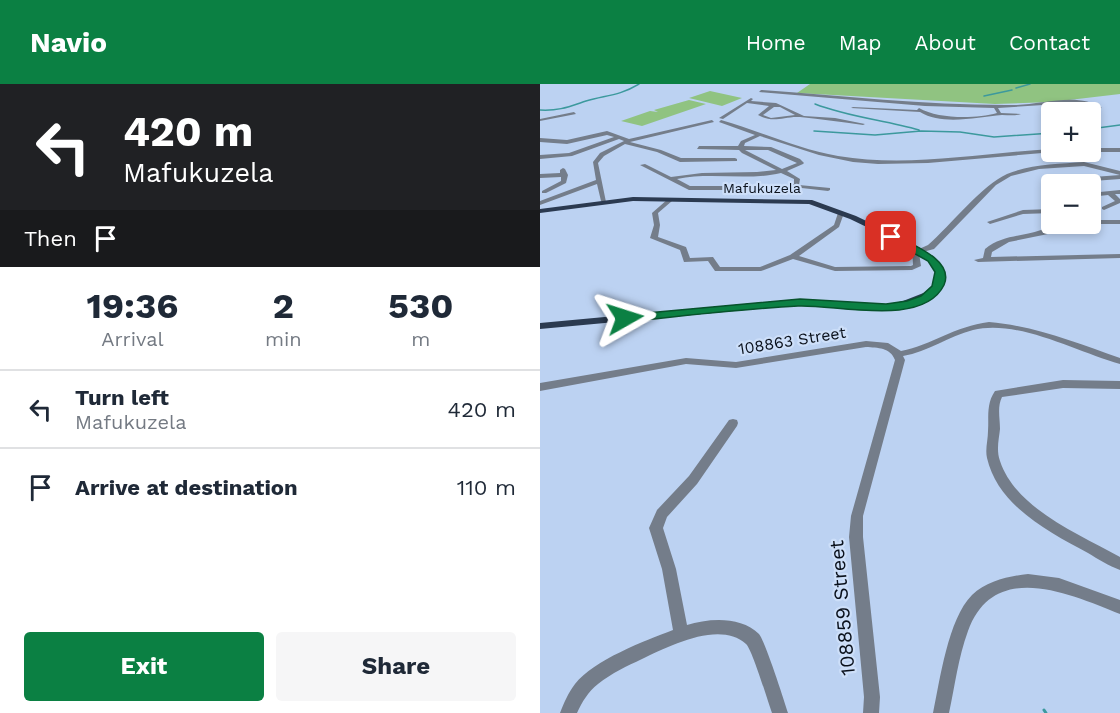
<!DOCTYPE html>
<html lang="en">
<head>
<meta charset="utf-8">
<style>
  :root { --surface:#fff; --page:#f6f6f7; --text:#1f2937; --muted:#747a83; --line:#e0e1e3; --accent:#0b8043 }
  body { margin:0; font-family:"Work Sans",sans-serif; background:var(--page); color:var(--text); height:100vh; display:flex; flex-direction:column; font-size:22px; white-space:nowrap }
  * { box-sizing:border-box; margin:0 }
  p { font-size:20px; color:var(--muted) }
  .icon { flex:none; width:33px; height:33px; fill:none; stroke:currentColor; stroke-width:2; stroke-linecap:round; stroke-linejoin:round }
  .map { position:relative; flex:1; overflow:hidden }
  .panel { display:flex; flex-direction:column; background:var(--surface); width:540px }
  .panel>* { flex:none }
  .hud { background:#202124; color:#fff; overflow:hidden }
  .buttons { position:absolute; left:501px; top:18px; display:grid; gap:12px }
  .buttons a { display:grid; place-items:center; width:60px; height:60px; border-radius:6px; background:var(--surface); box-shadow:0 3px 9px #0003; font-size:30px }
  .pin { position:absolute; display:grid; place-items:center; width:51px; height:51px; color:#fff; margin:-26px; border-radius:12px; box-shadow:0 3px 9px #0006 }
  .me { position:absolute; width:66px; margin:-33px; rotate:84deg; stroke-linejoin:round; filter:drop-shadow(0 0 4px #0008) }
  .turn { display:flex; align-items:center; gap:21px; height:126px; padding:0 24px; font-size:27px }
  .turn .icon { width:78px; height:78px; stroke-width:2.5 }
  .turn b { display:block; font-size:42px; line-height:51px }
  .then { display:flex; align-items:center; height:57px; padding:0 24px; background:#0003; gap:12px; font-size:22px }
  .eta { display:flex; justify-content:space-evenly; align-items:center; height:102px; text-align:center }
  .eta b { font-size:36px; font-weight:700; line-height:42px }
  .button { display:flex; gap:12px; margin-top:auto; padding:12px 24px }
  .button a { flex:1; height:69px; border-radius:6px; background:var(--accent); color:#fff; font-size:24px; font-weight:700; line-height:69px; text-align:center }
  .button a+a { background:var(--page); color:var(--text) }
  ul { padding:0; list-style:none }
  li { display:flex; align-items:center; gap:18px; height:78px; padding:0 24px; border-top:2px solid var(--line) }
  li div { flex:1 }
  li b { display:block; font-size:22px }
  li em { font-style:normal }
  header { display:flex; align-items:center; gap:36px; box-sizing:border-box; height:84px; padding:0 30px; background:var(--accent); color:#fff }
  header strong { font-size:28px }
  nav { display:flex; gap:33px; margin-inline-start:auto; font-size:21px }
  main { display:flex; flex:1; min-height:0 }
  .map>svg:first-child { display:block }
  .green { fill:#90c381 }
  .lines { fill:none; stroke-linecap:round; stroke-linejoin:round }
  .stream-far1 { stroke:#3c999d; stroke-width:1.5 }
  .stream { stroke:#3c999d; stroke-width:3 }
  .minor { fill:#747d8a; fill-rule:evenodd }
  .major { fill:#2b3a50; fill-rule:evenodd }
  .route { fill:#0b8043; stroke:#07532c; stroke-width:1.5 }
  .labels { text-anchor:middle; stroke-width:4.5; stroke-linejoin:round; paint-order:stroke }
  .far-street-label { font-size:14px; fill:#0a111c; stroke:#cddff9 }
  .street-label { font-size:16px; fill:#0a111c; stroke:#cddff9 }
  .near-street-label { font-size:20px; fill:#0a111c; stroke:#cddff9 }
</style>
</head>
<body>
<header>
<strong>Navio</strong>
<nav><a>Home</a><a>Map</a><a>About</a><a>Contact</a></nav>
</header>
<main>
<section class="panel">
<div class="hud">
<div class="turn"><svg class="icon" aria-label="left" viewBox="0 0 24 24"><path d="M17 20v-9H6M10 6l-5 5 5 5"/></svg><div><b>420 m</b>Mafukuzela</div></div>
<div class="then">Then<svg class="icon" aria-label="arrive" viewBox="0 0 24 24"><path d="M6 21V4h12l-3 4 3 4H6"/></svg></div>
</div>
<div class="eta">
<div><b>19:36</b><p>Arrival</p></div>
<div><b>2</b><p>min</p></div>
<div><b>530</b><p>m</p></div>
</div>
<ul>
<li><svg class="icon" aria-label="left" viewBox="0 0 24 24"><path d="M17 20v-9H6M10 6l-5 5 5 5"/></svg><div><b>Turn left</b><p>Mafukuzela</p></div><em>420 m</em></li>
<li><svg class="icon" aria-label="arrive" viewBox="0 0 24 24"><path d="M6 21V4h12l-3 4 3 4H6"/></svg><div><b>Arrive at destination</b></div><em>110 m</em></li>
</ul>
<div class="button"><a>Exit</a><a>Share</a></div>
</section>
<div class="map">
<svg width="580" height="629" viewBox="0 0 580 629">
  <rect width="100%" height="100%" fill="#bcd2f2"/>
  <!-- green -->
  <path class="green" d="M270,0h310v10l-68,8 -57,2 -198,-11z
    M170,7l32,7 -20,8 -33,-8z
    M149,16l17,4 -64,22 -21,-5 29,-10 8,1 -4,-2z"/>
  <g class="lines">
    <!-- stream-far1 -->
    <path class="stream-far1" d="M476,4l14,-4
      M444,12l28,-6
      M275,20c33,13 70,16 104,26
      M0,26c19,1 28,-3 46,-9 21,-6 33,-5 53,-17
      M550,45l30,-4
      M274,47l61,4 46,-4 39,1 34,5 58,-4"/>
    <!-- stream -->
    <path class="stream" d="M504,626l2,3"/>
    <!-- minor -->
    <path class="minor" d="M221,6c85,6 171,16 256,15 26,-1 62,-13 85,3l-41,4 -18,-7 -45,3 3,5 20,1c-6,2 -12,1 -19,1 -25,2 -59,11 -82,-3l-69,-4 2,-1 64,3 2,-2c19,11 56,11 78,5l-3,-5 -69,-2 -166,-14zM535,19l20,4 -31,4 -15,-6z
      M211,14l2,1 -2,2 25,2 28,13 31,2 30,6 -2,1c-21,-3 -42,-6 -63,-8 -17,-1 -26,7 -42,-2l11,-9 -22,-3 -24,16 -4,-1zM234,23h6l15,8 -24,3 -8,-3z
      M34,28l2,2 -36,7v-2z
      M172,36l2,2 -84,20 31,8 20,8h54l2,1v2l-57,1 -23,-10 -32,-8 -21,12 -6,7 8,39 -5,-1 -4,-17 -57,21v-4l56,-21 -3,-18 7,-9 24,-12 -5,-2 -47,17 -32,3v-4l29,-2 45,-16 -7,-2 -40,9 -27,-2v-4l27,2 40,-9 22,8z
      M181,36c39,11 76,29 117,36 70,12 143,-3 214,-7v3h2l-126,11 -50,1 -25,-2 -34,-7 -59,-19 -15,7 -1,3 27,1 29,12 4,4 -1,1 -16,7 13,8 -1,6 31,3v2l-2,1 -35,-4 -15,3h-89l-49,-25 5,-1 26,13 31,-4 55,-1 19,-2 -34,-17 -3,-3 -42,-1 2,-3h39l3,-5 14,-6 -36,-13zM205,66h23l29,13 -15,6zM241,89l13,6v5l-16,2h-88l-13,-7c34,-7 70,2 104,-6z
      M550,64h30v4h-30z
      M544,78l36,9v4l-36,-9 -45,3 -28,7 -15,9 -62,64 -15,4 2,13 -9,4 -77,1 -42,-12 -32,12h-46l-7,-10 -24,1 -4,-12 -30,-12 4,-13 -2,-12 16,-14h4v2l-14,12 2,12 -2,12 28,10 4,11 23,-1 7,10h40l30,-12 44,-30 4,-12 3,-2 3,2 -5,14 -40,29 36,11 76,-1 2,-1 -1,-18 7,2 9,-4c22,-19 54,-60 79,-71 24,-10 51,-10 77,-12z
      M23,84l2,1 3,6 -2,8 -20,10h-4v-2l19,-10v-4l-21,1v-4l20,-1v-3z
      M580,91v4l-40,3 -3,-2 3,-2z
      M580,106v4h-5l5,5v4l-16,7 -2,-1v-2l13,-6 -7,-6 -18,2v-4z
      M512,125v4l-29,1 -33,10 -3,-2 36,-12z
      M550,136h30v4h-32h2z
      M513,140h11l-11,4 -5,6 -39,8 -17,10 -1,5 129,-3v4l-142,4 -4,-2 9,-2 2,-9c17,-14 36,-12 56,-19 5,-1 7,-5 12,-6z
      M449,238c46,4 88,21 131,36v6c-44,-12 -101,-45 -147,-34 -24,6 -45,22 -70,26l2,4 -42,156v21l17,160 -1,16h-16l1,-16 -15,-160 2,-21 44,-156c-5,-13 -17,-12 -29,-13l-130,21 -50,-4 -146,27v-8l146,-25 50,4 130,-21 22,2 13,8c31,-6 54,-25 88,-29z
      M523,296l57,1v8l-57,-1 -61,9c-5,10 -2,21 -2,32 -1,10 -4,21 0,32 16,48 79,73 120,96v13c-11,-4 -22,-11 -32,-17 -39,-21 -90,-47 -101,-95 -2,-9 1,-18 1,-27 1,-14 -2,-27 7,-40z
      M193,335l4,1 1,3 -1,3 -40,58 -30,33 -4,11 13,41 11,56c22,-7 54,-9 72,9 6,7 25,66 29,79h-16c-4,-11 -20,-64 -26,-69 -26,-24 -77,2 -104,15 -15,7 -30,14 -44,25 -10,8 -16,18 -21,29h-17c4,-10 8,-20 15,-29 19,-24 69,-43 98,-54l-11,-61 -13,-41 8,-18 32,-34 40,-56z
      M488,490l31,4 61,22v14c-50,-20 -126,-55 -152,17 -10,27 -13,55 -19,82h-16c7,-33 15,-94 39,-118 15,-14 37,-19 56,-21z"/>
    <!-- major -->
    <path class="major" d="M93,113l179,3 44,16 54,26 24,15 10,13 2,9 -5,10 -8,7 -23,9 -24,6 -86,-6 -260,24v-6l260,-24 86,6 17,-4 23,-9 8,-7 3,-6 -1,-9 -8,-9 -24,-16 -54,-26 -41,-15 -176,-3 -93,12v-4z"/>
  </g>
  <!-- route -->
  <path class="route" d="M348,151h6c17,9 61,25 50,50 -21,43 -109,19 -146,21 -58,3 -116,10 -173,16l-6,-4 6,-3 175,-16 86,5 21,-3 14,-5 11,-10 3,-14 -7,-11 -40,-22z"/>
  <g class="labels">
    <!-- far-street labels -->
    <g class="far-street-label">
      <text x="222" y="109">Mafukuzela</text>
    </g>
    <!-- street labels -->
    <g class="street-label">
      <text transform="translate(252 256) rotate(-9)" y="6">108863 Street</text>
    </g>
    <!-- near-street labels -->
    <g class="near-street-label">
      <text transform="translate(302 524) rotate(-95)" y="7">108859 Street</text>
    </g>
  </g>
</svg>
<div class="buttons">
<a>+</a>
<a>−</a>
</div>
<div class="pin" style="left:351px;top:153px;background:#d93025"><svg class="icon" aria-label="arrive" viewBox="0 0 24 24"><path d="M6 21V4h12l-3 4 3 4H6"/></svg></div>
<svg class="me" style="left:85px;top:234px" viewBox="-20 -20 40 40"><path d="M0-17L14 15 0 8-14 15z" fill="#0b8043" stroke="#fff" stroke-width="4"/></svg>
</div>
</main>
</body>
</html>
